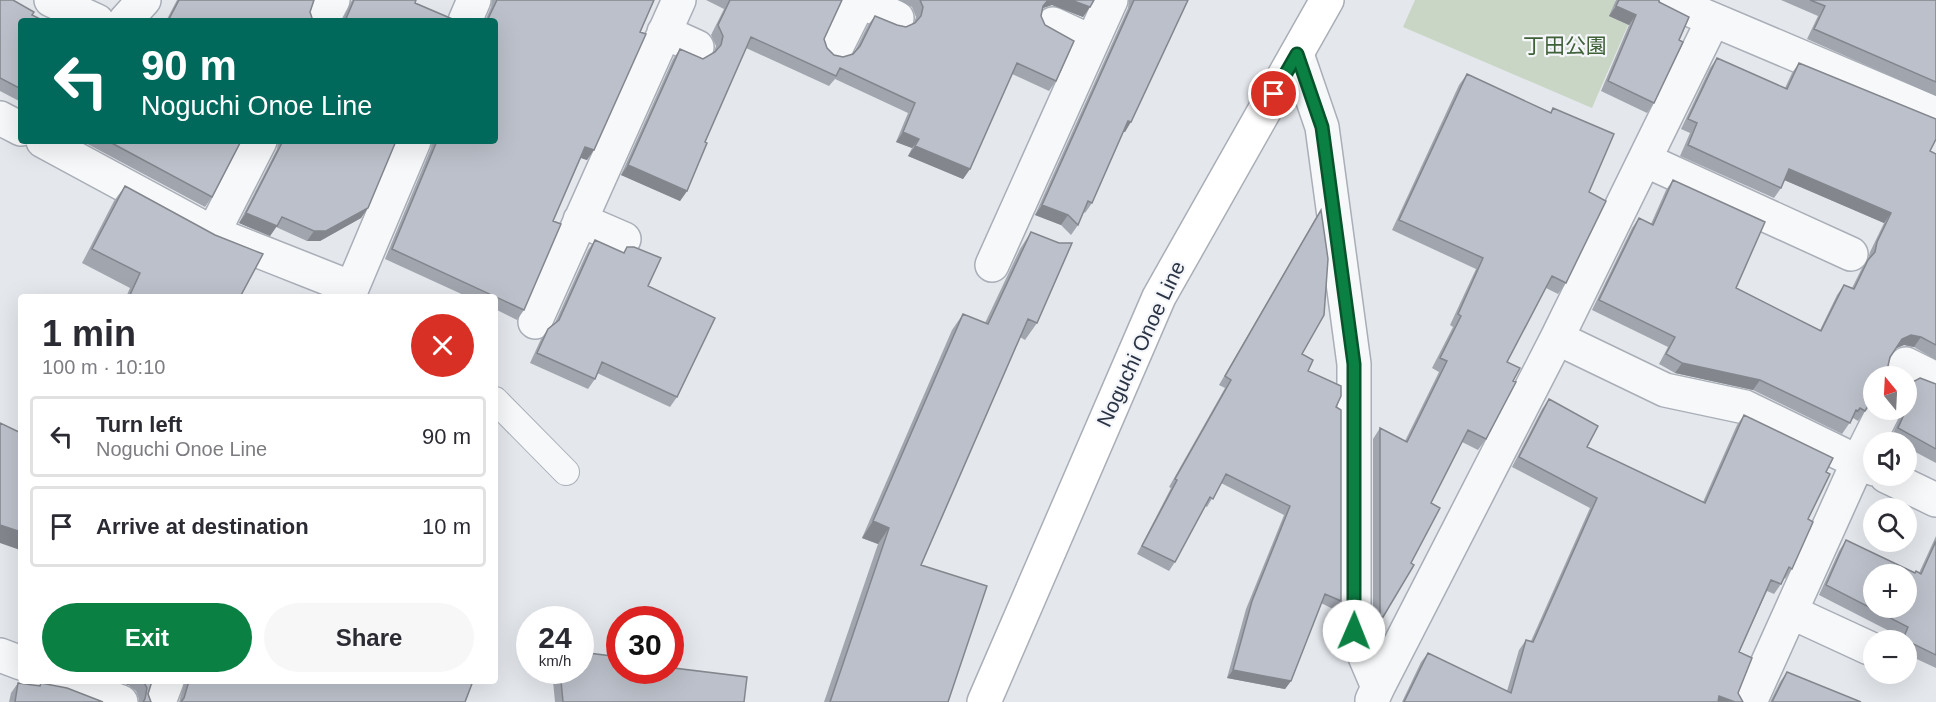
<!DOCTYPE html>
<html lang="en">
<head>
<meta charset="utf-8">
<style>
  :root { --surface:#fff; --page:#f7f7f7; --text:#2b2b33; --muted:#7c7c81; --line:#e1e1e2; --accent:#0b8043 }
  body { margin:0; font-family:Arial,"Noto Sans JP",sans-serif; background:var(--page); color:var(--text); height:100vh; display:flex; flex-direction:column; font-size:22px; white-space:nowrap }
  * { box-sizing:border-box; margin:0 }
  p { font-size:20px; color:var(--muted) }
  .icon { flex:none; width:33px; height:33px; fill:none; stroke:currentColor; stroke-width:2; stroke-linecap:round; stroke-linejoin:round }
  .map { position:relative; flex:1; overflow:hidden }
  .drawer { position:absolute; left:18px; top:294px; width:480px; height:390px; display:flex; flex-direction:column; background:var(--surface); border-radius:6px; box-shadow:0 6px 24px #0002 }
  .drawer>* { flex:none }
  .guide { position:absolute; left:18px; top:18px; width:480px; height:126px; border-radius:6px; box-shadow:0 6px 24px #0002; background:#00695c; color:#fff; overflow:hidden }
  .needle { width:39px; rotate:342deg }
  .buttons { position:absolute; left:1863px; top:366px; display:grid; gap:12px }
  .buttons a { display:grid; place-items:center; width:54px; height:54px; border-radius:50%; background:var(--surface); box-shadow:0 6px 24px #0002; font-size:30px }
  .speed { position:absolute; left:516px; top:606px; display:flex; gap:12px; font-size:30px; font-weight:700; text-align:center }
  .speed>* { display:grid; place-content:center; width:78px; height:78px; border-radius:50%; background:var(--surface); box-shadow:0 6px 24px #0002; line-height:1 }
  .speed small { font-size:15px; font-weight:400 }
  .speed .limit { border:9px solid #d22; background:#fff; color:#111 }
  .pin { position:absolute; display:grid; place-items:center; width:51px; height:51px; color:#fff; margin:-26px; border:3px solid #fff; border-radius:50%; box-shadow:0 2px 6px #0007 }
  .me { position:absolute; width:66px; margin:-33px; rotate:1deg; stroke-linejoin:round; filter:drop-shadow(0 0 4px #0008) }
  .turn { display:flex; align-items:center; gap:21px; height:126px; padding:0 24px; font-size:27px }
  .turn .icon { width:78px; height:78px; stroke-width:2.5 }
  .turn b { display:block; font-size:42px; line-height:51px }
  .round { display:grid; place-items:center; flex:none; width:63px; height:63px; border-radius:32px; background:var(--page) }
  .headline { display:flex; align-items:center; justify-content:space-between; height:102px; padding:0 24px }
  h1 { font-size:36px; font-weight:800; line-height:45px }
  .primary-button { display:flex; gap:12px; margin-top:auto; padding:12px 24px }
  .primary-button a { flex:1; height:69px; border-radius:36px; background:var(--accent); color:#fff; font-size:24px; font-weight:800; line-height:69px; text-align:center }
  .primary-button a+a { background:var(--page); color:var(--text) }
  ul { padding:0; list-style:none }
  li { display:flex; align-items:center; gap:18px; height:81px; margin:0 12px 9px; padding:0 12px; border:3px solid var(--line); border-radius:6px }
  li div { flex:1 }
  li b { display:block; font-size:22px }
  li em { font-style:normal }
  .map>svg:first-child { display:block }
  .green { fill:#c9d6c5 }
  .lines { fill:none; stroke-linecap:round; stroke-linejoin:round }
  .lane-casing { stroke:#a9aeb7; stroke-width:28 }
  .street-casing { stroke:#a9aeb7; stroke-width:36 }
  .secondary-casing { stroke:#a9aeb7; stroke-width:36 }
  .lane { stroke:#f7f8fa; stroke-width:26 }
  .street { stroke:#f7f8fa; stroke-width:33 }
  .secondary { stroke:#fff; stroke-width:33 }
  .wall { fill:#a1a5ae }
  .shaded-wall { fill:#83868d }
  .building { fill:#bbc0ca; stroke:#83868d; stroke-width:1.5; fill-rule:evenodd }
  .route-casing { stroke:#07532c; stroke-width:15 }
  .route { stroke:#0b8043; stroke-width:10 }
  .labels { text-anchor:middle; stroke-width:4.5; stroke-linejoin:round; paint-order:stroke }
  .park-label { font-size:21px; fill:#3f6138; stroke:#f4f6f9 }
  .street-label { font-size:21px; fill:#2b3445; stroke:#f4f6f9 }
</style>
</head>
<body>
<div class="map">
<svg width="1936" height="702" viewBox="0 0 1936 702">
  <rect width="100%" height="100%" fill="#e4e7ec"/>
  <!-- green -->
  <path class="green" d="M1415,0h199l21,9 -43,99 -189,-81z"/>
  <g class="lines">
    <defs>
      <path id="lane" d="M495,400l71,72"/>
      <path id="street" d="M51,0l46,21
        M1667,0l269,114
        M860,1l37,17
        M125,21l19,-21
        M322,21l11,-21
        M465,21l9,-21
        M1053,24l39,18
        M664,32l33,15
        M836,48l24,-48
        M1297,54l25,73 32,237v267l24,56 -6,13
        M0,118l21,11
        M43,141l170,92 139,55 62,-147
        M1645,160l206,94
        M580,220l44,19
        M213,233l47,-92
        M992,265l119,-265
        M535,322l144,-322
        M1557,338l108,52 80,17 113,55 -108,240
        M1900,376l6,-12 30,15
        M1874,469l-16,-7 26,-52
        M1886,476l50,24
        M1791,612l78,36
        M0,655l21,8
        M67,681l54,21
        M1378,687l179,-349 156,-318
        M159,702l8,-21"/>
      <path id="secondary" d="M984,702l175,-405 168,-297"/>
    </defs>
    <!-- lane casing -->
    <use href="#lane" class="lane-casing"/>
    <!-- street casing -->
    <use href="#street" class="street-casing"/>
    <!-- secondary casing -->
    <use href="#secondary" class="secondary-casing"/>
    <!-- lane -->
    <use href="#lane" class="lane"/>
    <!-- street -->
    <use href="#street" class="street"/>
    <!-- secondary -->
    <use href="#secondary" class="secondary"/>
  </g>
  <!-- wall -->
  <path class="wall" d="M0,0l32,15 -11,6v81l-21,-11z
    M177,0h137l-4,12 3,9h-147z
    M352,0h64l-1,3 42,18h-115z
    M492,0h162l-67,160 -6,-2 -28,63 -29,89 -7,10 -22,-11v-12h-27l-83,-38 46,-111 1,-7h63v-120h-10l6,-14z
    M706,0h136l-18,39 3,9 7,7 9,2 10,-3 2,-3 13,-26 7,-9 22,9 9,2 8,-4 2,-6 -4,-10 -13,-7h195l-11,17 -31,-12 -9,3 -2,8 15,65 -7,10 -37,-17 -42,95 -7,10 -55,-23 4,-8 -16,-6 12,-29 -73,-34 -6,7 -83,-38 -41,94 -18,49 -7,10 -59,-26 52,-116 7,-10 23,10 11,-7 2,-6 -5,-11 13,-26z
    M1129,0h59l-63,132 -2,-1 -31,72 -7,10 -1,-1 -6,13 -7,10 -10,-10 -26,-10 93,-207z
    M1616,0h43l20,40 -25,63 -7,10 -46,-22 28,-66 -20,-9z
    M1781,0h155v96l-129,-57 11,-23z
    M1717,58l68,30 7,-15 7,-10 131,88 6,3v206l-22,-13 -10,-2 -8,3 -22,28 -9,35 -7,10 -5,-3 -11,16 -89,-44 -78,-17 -16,-9 9,-17 -76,-37 40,-82 7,-10 12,6 15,-34 7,-10 63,108 84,42 17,-35 7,-10 8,3 9,-18 7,-11 2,-7 14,-29 -100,-43 -3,8 -7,10 -94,-42 10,-23 -9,-4 29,-61z
    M1467,74l83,39 3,-5 36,84 -23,91 -8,11 -12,-6 -39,74 -21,77 -8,11 -16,-8 -31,61 -48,114 -8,11 -2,-2v-187l7,-11 25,13 34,-69 -7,-4 21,-41 -3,-2 26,-56 -84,-39 67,-145z
    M82,141h159l-29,56 -7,10z
    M278,141h118l-35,77 -41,23h-13l-31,-14 -6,9 -31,-13 38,-74z
    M125,186l115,111h-114l4,-9 -48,-25 32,-62z
    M1321,210l-19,144 6,17 28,36 5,194 -6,9 -14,-7 -30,78 -6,8 -58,-11 19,-69 38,-94 -63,-32 -14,24 -2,-1 -30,56 -6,9 -32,-17 34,-66 -2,-1 56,-99 -6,-3 96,-166z
    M1031,232l6,91 -12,17 -5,-3 -99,228 27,137h-124l54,-158 -16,-6 90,-208 11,-16 22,9 35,-74z
    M595,240l28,13 4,-6 21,39 29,111 -7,10 -73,-34 -2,6 -7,10 -58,-26 11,-24 7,-10 7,-6 33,-73z
    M1906,384h30v79l-30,-16v-5h-8l-7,-4 12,-28h3z
    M1549,399l38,48 116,55 34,-77 7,-10 82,57 -18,47 -16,50 -7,10 -1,-1 -3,6 -7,10 -7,-3 -28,61 -1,41 5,9h-341l19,-40 7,-9 79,38 12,-41 7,-10 5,1 59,-133 -78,-41 30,-58z
    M1936,536v132l-30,-14v-14h-6l1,-3 -82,-42 20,-44 7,-11 68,33h5z
    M674,668l70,34h-189l-3,-32z
    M1787,672l74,30h-91l10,-20z
    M119,681h33l-4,13 3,8h-12v-3l-3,-8 -8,-6z
    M185,681h288l-8,21h-286z
    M18,683l21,3 2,-3 62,19h-95h1l2,-9z"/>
  <!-- shaded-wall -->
  <path class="shaded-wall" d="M1048,0h23l19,7 -7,10 -31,-12 -9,3v-2z
    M1616,6l20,9 -7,10 -20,-9z
    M1128,121l3,1 -6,10 -4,-1z
    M903,132l16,7 -7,9 -16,-6z
    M915,146l55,23 -7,10 -55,-23z
    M585,147l9,3 -7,10 -9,-3z
    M628,165l59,26 -7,10 -59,-26z
    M1789,169l102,44 -7,10 -102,-44z
    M1042,205l26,10 -7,10 -26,-10z
    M368,208l-7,10 -41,23h-13l7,-10z
    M246,213l31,13 -7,10 -31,-13z
    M1911,335l10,2 -7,10 -10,-2 -9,4 7,-10z
    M1682,363l78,17 -7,10 -78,-17z
    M873,521l16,7 -11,16 -16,-6z
    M0,525l21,7v17l-1,1 -20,-7z
    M1233,670l58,11 -6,8 -58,-11z
    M119,681h12l-3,4z
    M1719,696l16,6h-20z"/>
  <!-- building -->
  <path class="building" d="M0,0h13l21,12 -2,3 12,6h-23v68l-21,-11z
    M179,0h135l-4,12 3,9h-145z
    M354,0h62l-1,3 42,18h-112z
    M497,0h157l-14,32 6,2 -52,116 -9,-3 -32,74 8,3 -37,86 -132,-61 45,-108h58v-120h-8z
    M730,0h112l-18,39 3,9 7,7 9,2 10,-3 7,-8 15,-30 22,9 9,2 9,-4 6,-7 2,-9 -3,-7h128l-5,6 -2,10 4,9 29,16 -18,40 -39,-18 -47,106 -55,-23 4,-7 -16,-7 12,-29 -75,-35 -4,8 -85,-39 -46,105 2,1 -20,48 -59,-26 52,-116 23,10 12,-7 6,-7 2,-9 -5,-11z
    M1071,0h23l-4,7z
    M1134,0h54l-57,122 -3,-1 -36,82 -4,-2 -10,24 -10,-10 -26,-10z
    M1619,0h40v2l30,15 -10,23 4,2 -29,61 -46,-22 28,-66 -20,-9z
    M1810,0h126v82l-122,-53 11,-23z
    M1717,58l70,31 12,-26 137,56v20l-6,12 6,3v191l-15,-8 -10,-2 -9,4 -12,18 -2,9 4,10h-18v21l-9,14 -5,-3 -2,3 -2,-1 -6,13 -90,-43 -78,-17 -16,-9 9,-17 -76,-37 40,-82 14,7 20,-45 92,42 -29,66 85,43 23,-46 10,4 14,-29 7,-8 2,-10 14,-29 -102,-44 -8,19 -93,-43 9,-22 -9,-4z
    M1467,74l84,39 2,-5 61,26 -25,58 17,9 -40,82 -14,-7 -45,86 13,6 -7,13 3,1 -30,57 -18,-9 -37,73 9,5 -29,55 3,2 -31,52 -3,-1v-188l27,14 40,-81 -7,-3 21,-42 -3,-2 25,-56 -84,-38z
    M108,141h133l-29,56z
    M283,141h113l-28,67 -42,23h-12l-32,-14 -5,9 -31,-13z
    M125,186l90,49 48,19 -23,43h-111l11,-24 -48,-24z
    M1321,210l7,49 -4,56 -22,39 11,6 -5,11 33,15v10l-5,11 5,3v191l-16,-7 -34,87 -58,-11 19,-69 38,-95 -64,-32 -13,25 -3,-2 -35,65 -33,-16 35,-66 -2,-1 56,-99 -6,-4z
    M1031,232l28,11h13l-35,80 -9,-4 -107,246 66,21 -39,116h-118l59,-174 -16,-7 90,-207 25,10z
    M595,240l29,13 3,-6h7l27,11 -13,28 67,32 -38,79 -75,-35 -7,17 -58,-26 11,-24 11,-9z
    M1920,378l16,6v65l-38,-21 8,-18 4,-11 -4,-9v-6h3z
    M1549,399l49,27 -11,21 118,56 39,-88 89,43 -7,14 4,2 -22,45 5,3 -21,47 -3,-2 -8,17 -10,-4 -32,72 13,6 -14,35 5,9h-8l-16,-6 -1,6h-314l24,-49 83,40 15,-53 7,2 64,-144 -78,-41z
    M0,423l21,10v99l-21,-7z
    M1846,540l69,33 1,-2 5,3 15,-33v114l-33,-16 5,-12 -82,-42zM1874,574h32v34h-32z
    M580,652l40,5v13h50v-6h5l-1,4 73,9 -3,25h-181l-3,-32h20z
    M1787,672l74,30h-89z
    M143,681h9l-4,13 3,8h-8l2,-3 2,-11z
    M189,681h284l-8,21h-284l3,-4z
    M18,683l22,3 1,-3 26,5 36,14h-88z"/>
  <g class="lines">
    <defs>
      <path id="route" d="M1274,94l23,-40 25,73 32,237v267"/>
    </defs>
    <!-- route casing -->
    <use href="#route" class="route-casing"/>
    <!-- route -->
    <use href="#route" class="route"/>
  </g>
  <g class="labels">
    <!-- park labels -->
    <g class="park-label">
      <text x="1565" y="53">丁田公園</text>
    </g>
    <!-- street labels -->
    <g class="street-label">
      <text transform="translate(1141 344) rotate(-65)" y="7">Noguchi Onoe Line</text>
    </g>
  </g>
</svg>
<div class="buttons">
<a><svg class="needle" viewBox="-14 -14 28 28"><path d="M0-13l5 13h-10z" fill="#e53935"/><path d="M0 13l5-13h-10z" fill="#7c7c81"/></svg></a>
<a><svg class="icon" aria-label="sound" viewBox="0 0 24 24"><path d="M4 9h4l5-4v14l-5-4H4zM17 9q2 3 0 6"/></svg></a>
<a><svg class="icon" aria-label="search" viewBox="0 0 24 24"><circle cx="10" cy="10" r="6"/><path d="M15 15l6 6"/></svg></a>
<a>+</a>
<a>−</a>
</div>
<div class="speed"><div>24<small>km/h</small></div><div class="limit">30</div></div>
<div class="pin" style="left:1274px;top:94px;background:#d93025"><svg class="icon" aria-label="arrive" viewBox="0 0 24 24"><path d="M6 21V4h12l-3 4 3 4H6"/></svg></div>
<svg class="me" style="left:1354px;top:631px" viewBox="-20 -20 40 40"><circle r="19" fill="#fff"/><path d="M0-13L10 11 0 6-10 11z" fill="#0b8043"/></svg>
<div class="guide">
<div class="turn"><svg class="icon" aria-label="left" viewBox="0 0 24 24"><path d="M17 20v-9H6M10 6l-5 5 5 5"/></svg><div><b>90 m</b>Noguchi Onoe Line</div></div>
</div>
<section class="drawer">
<div class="headline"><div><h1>1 min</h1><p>100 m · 10:10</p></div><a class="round" style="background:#d93025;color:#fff"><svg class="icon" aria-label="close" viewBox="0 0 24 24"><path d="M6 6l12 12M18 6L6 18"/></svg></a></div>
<ul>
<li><svg class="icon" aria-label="left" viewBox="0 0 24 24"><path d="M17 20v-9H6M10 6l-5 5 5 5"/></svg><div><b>Turn left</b><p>Noguchi Onoe Line</p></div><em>90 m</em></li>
<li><svg class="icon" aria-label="arrive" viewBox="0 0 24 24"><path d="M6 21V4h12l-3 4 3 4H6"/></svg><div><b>Arrive at destination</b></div><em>10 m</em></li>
</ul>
<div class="primary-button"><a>Exit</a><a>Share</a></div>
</section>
</div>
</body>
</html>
